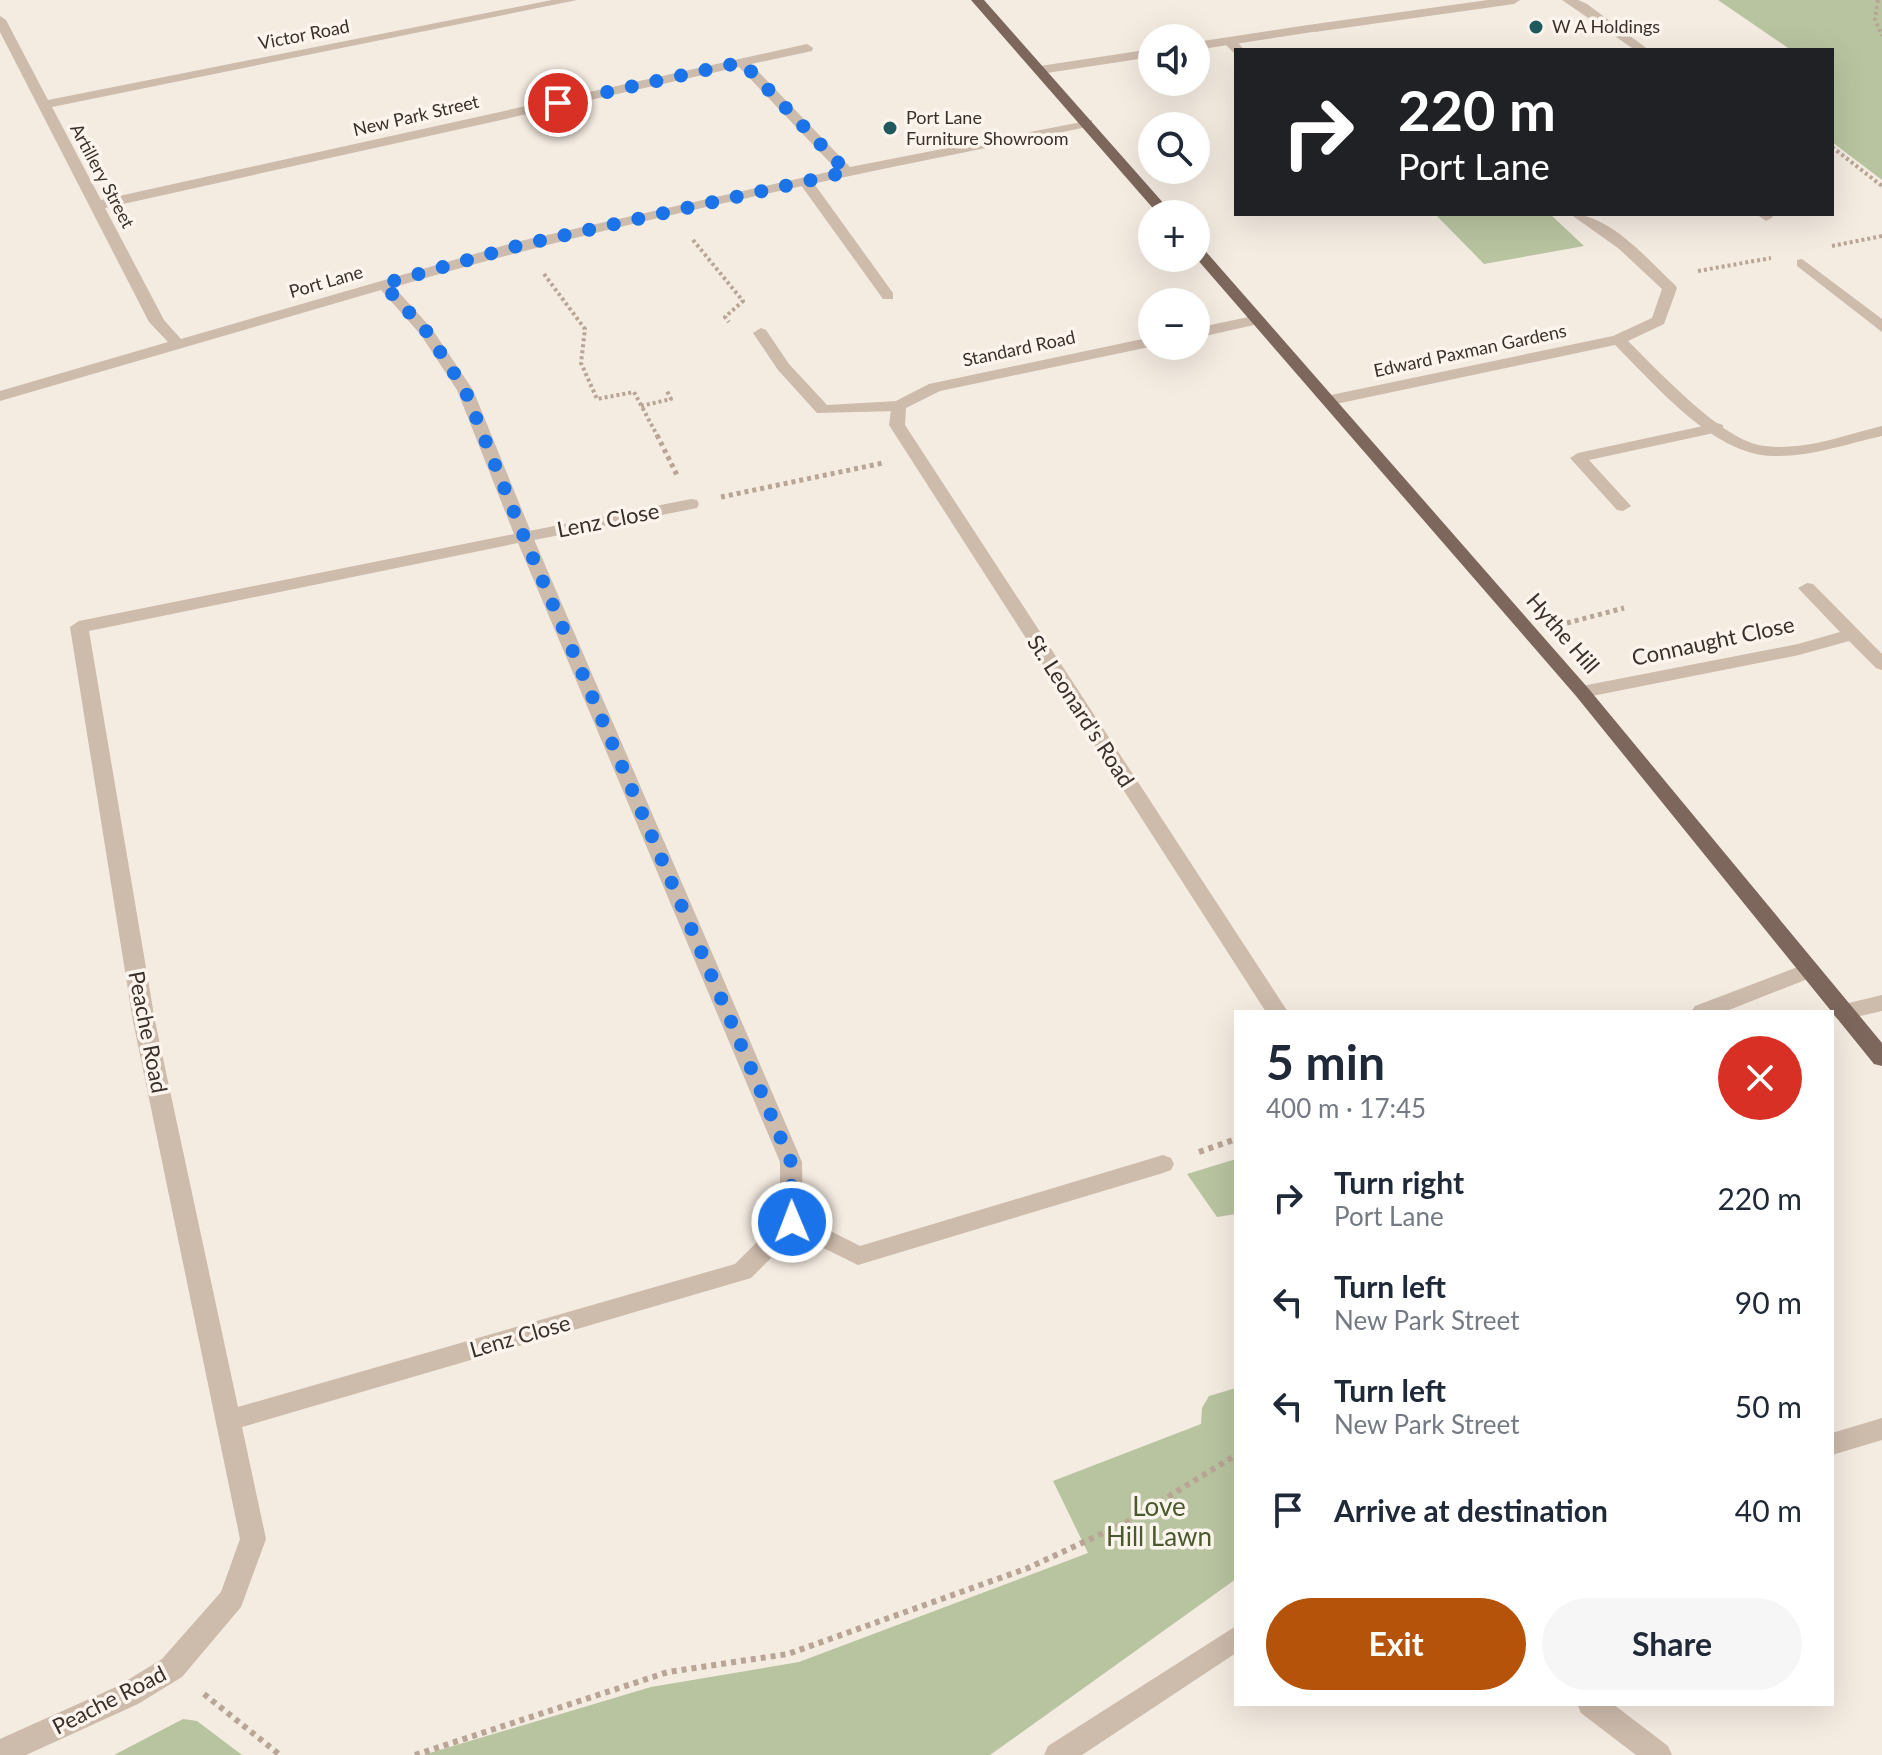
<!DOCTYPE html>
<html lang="en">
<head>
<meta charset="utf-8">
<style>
  :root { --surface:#fff; --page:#f6f6f7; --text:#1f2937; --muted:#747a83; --accent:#b45309 }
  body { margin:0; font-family:Lato,sans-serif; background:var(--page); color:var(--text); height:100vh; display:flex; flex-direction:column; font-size:30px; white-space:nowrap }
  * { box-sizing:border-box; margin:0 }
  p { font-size:26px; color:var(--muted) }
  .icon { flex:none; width:44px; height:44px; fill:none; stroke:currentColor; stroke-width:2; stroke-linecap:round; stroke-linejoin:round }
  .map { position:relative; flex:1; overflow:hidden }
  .sheet { position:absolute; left:1234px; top:1010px; width:600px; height:696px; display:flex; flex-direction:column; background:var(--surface); border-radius:0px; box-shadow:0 8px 32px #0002 }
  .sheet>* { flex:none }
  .guide { position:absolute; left:1234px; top:48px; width:600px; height:168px; border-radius:0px; box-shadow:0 8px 32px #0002; background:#202124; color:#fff; overflow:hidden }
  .buttons { position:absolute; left:1138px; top:24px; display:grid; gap:16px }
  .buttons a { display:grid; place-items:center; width:72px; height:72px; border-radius:50%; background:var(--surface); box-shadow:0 8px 32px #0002; font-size:40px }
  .pin { position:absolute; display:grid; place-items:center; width:68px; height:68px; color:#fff; margin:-34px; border:4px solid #fff; border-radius:50%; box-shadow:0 2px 8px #0007 }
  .me { position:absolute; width:88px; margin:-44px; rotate:359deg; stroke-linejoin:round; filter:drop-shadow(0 0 6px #0008) }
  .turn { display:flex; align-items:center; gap:28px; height:168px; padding:0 32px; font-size:36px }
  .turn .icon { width:104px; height:104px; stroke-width:2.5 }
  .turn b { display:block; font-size:56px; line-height:68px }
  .round { display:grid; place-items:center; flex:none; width:84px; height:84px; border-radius:42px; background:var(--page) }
  .headline { display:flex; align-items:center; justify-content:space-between; height:136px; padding:0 32px }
  h1 { font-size:48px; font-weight:700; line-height:60px }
  .button { display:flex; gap:16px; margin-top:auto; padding:16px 32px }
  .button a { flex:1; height:92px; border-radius:48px; background:var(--accent); color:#fff; font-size:32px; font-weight:700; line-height:92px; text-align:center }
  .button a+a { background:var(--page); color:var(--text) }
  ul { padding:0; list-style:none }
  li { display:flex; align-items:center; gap:24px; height:104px; padding:0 32px }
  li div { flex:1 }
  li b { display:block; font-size:30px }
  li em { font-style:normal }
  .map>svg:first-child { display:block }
  .green { fill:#b8c4a0 }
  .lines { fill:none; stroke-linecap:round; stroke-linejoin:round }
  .path-far2 { stroke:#b9a596; stroke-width:4; stroke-dasharray:3 3; stroke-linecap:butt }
  .path-far1 { stroke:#b9a596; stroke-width:5; stroke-dasharray:4 4; stroke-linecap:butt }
  .path { stroke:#b9a596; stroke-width:6; stroke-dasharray:5 5; stroke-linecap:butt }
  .lane { fill:#cdbbac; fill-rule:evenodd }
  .street { fill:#cdbbac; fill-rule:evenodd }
  .primary { fill:#7d675c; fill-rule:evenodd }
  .route { stroke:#1a73e8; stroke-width:14; stroke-dasharray:0 25.2 }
  .poi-dot { fill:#1f5a5e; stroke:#fbf5ee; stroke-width:3 }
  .labels { text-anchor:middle; stroke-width:7; stroke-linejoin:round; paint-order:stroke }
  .far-poi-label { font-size:18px; fill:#3b302b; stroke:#fbf5ee; text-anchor:start }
  .far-street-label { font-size:18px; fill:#3b302b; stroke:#fbf5ee }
  .street-label { font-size:22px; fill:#3b302b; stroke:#fbf5ee }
  .near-park-label { font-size:26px; fill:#4a5a2e; stroke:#fbf5ee }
</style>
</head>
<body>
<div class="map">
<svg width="1882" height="1755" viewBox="0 0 1882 1755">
  <rect width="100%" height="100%" fill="#f4ebe1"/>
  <!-- green -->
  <path class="green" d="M1718,0h164v180l-50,-38v-92h-41z
    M1435,214h115l34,32 -100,18z
    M1236,1159v55l-19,3 -30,-43z
    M1236,1388v191l-246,176h-567l228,-68 148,-25 289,-109 -35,-72 148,-57 1,-16 7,-12z
    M183,1719l14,2 45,34h-128z"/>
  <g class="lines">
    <!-- path-far2 -->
    <path class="path-far2" d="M1878,0l-3,19 7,17
      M1832,147l50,39
      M693,240l50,61 -18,16 4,5
      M1832,246l50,-10
      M1698,271l73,-13
      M544,274l41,55 -4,34 16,36 37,-7 24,45
      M641,406l30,-7 -4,-8"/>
    <!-- path-far1 -->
    <path class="path-far1" d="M657,435l20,40
      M721,497l162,-34
      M1567,623l57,-15"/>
    <!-- path -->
    <path class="path" d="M1199,1152l37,-13
      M204,1694l76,61
      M415,1755l253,-83 120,-18 240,-86 99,-46 109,-67"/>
    <!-- lane -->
    <path class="lane" d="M1488,0h32l-6,4 -199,28 -6,-4 6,-4z
      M1562,0h16l9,4 62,46h-14z
      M1225,38h8l12,12 -11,3 -9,-9z
      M805,177l5,1 83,115v6h-10l-85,-118z
      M1756,214h15l2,3 -7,4z
      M1802,259l80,60v13l-85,-66v-6z
      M761,328l5,2 23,34 38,41 71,-4 8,5 -8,5 -81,2 -39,-43 -25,-37z
      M1717,423l6,2v6l-134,29 42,46 -8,5 -6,-1 -47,-52 8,-5z
      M691,499l6,1 2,4 -2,4 -173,34 -9,-5 9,-5z"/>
    <!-- street -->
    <path class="street" d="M552,0h25l-525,107 49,93 706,-156 6,4 -1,3 -61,13 99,103 242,-47v6l-5,1c-232,48 -466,93 -693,160l38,42 41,61 60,147 269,625 1,55 57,29 303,-91 8,3 3,6 -3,6 -8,3 -305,92 -63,-31 -44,44 -509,149 24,112 -25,68 -59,70 -44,27 -112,51h-26v-16l118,-53 44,-27 59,-67 19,-53 -107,-518 -63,-394 9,-6 435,-87 -57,-144 -36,-55 -40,-45 -381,111v-10l168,-49 -19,-20 -149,-290v-16l6,4 42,80zM739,67l98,103 -321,72 -335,97 -17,-19 -59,-112zM518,543l262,619v57l-45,45 -497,143 -83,-386 -66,-390z
      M1315,24l4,1v6l-123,19v-8z
      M1152,49v8l-112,17 -6,-4 6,-4z
      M1570,214c40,0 77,45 105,71l2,3 -13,36 -36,17c31,30 95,101 137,105 39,5 80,-11 117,-20v10c-36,8 -72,21 -109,20 -60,-1 -118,-72 -158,-111l-284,60 -6,-2 -2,-3 8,-5 282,-59 39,-18 10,-29 -44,-41z
      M1258,315l8,5 -3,3 -67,15v-10z
      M1152,337l2,9 -214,45 -34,17 -1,17 383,587h-22l-377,-587 3,-22 37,-19z
      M1807,583l6,1 69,70v16l-6,-2 -27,-27 -50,14 -217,43 -9,-6 9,-6 216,-42 42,-12 -42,-44z
      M1808,963l7,3 3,5 -3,5 -91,36h-33l4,-6z
      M1882,995v16l-39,9 -7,-2 -4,-6 4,-6z
      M1882,1418v22l-50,15v-22z
      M1236,1626v27l-154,102h-38l4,-9z
      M1577,1704h36l55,42 4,9h-36l-55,-42z"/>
    <!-- primary -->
    <path class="primary" d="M971,0h13l189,214h-15z
      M1196,245l5,1 387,442 294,355v23l-8,-2 -298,-368 -380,-438z"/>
  </g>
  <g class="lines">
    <!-- route -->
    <path class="route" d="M558,103l184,-41 105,110 -326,73 -138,39 44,48 38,58 59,147 267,625 1,60"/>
  </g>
  <!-- markers -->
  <g class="poi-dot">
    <circle cx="1536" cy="27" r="8"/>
    <circle cx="890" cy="128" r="8"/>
  </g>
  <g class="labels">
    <!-- far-poi labels -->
    <g class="far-poi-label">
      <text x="1552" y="33">W A Holdings</text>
      <text x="906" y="124">Port Lane<tspan x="906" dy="21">Furniture Showroom</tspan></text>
    </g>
    <!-- far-street labels -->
    <g class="far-street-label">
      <text transform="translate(304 35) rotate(-11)" y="6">Victor Road</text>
      <text transform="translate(416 116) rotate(-13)" y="6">New Park Street</text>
      <text transform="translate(102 176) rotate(62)" y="6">Artillery Street</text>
      <text transform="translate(326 282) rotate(-16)" y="6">Port Lane</text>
      <text transform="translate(1019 349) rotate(-12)" y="6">Standard Road</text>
      <text transform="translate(1470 351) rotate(-12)" y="6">Edward Paxman Gardens</text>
    </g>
    <!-- street labels -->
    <g class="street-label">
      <text transform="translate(608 520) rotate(-11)" y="8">Lenz Close</text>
      <text transform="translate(1563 633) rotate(49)" y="8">Hythe Hill</text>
      <text transform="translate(1713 641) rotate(-12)" y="8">Connaught Close</text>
      <text transform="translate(1081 711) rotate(57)" y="8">St. Leonard's Road</text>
      <text transform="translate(148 1032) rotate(79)" y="8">Peache Road</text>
      <text transform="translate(520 1336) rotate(-16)" y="8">Lenz Close</text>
      <text transform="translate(109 1700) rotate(-27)" y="8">Peache Road</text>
    </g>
    <!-- near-park labels -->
    <g class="near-park-label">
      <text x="1159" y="1516">Love<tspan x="1159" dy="30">Hill Lawn</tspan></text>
    </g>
  </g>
</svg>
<div class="buttons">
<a><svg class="icon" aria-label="sound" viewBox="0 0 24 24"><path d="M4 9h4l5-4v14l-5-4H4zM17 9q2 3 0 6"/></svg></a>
<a><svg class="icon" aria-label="search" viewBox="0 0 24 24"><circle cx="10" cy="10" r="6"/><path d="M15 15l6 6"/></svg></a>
<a>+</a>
<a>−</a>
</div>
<div class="pin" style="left:558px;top:103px;background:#d93025"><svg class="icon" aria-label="arrive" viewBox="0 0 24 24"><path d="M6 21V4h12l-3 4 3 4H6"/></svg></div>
<svg class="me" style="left:792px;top:1222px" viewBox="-20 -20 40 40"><circle r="17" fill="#1a73e8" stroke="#fff" stroke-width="3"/><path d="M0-11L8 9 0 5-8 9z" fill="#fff"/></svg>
<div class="guide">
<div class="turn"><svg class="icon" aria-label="right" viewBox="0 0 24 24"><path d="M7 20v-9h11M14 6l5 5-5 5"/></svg><div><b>220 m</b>Port Lane</div></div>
</div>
<section class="sheet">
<div class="headline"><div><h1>5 min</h1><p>400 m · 17:45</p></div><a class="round" style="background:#d93025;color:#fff"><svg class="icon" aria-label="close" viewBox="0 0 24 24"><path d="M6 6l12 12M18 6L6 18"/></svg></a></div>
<ul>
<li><svg class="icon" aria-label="right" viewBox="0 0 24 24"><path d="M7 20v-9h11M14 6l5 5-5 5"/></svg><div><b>Turn right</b><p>Port Lane</p></div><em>220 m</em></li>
<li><svg class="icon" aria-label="left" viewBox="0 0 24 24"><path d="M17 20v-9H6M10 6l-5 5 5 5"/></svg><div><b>Turn left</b><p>New Park Street</p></div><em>90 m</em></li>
<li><svg class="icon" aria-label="left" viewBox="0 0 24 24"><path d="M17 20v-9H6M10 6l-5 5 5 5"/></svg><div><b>Turn left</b><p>New Park Street</p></div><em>50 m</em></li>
<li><svg class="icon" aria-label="arrive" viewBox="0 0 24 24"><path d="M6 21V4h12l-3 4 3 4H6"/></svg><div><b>Arrive at destination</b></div><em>40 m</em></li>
</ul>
<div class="button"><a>Exit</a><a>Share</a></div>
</section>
</div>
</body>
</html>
